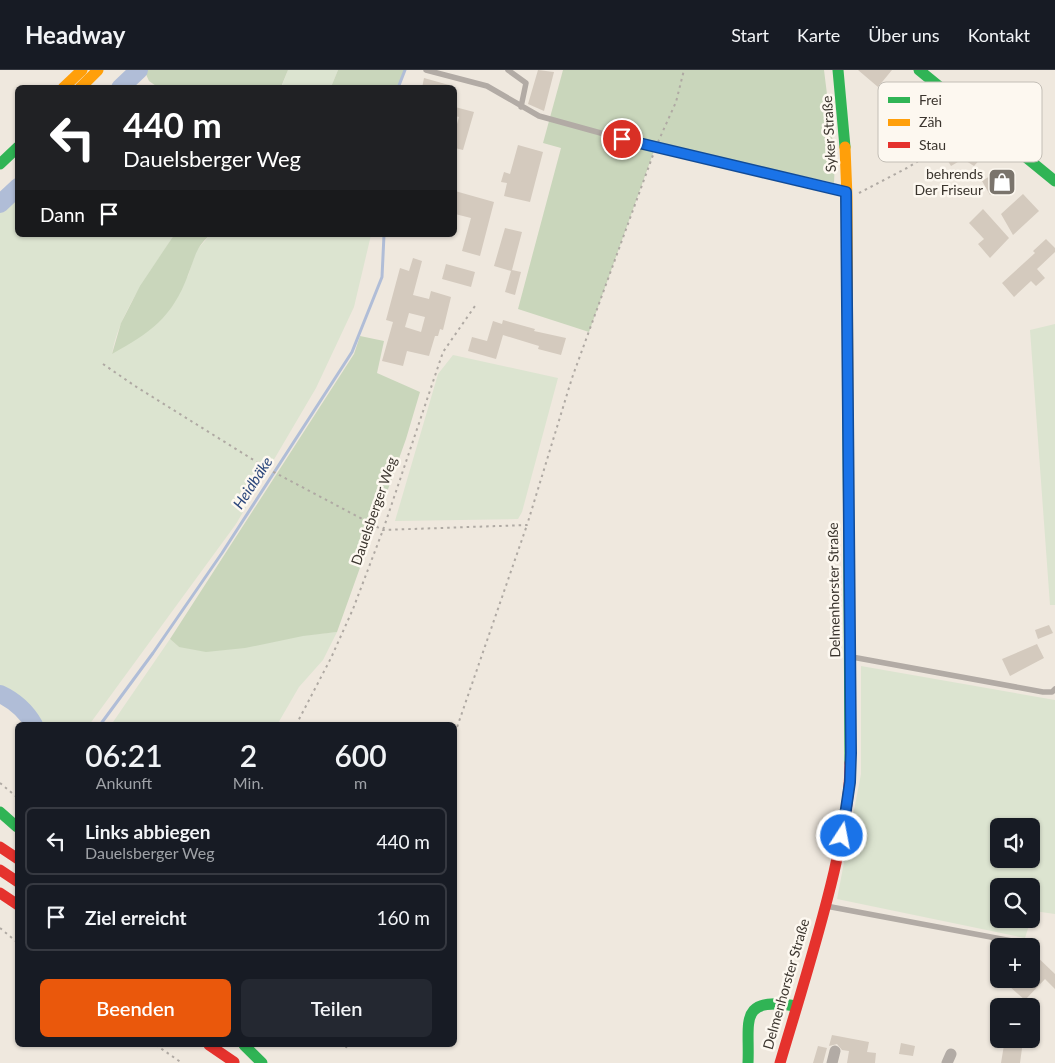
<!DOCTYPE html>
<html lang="de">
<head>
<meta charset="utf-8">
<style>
  :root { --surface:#171b24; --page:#242831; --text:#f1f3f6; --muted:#9ea1a6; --line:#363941; --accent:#ea580c }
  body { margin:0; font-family:Lato,sans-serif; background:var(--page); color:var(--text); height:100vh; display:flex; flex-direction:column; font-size:19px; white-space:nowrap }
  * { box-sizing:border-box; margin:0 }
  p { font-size:16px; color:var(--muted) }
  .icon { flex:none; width:28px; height:28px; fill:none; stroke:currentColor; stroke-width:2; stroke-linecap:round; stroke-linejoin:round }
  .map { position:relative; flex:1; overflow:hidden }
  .details { position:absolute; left:15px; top:652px; width:442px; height:325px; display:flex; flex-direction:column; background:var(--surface); border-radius:8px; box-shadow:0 1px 4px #0004 }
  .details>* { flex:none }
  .guide { position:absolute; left:15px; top:15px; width:442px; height:152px; border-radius:8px; box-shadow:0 1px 4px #0004; background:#202124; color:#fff; overflow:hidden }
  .tools { position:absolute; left:990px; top:748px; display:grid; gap:10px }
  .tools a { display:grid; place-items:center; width:50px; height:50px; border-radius:8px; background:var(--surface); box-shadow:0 1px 4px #0004; font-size:25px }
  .pin { position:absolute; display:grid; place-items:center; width:42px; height:42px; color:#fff; margin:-21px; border:2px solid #fff; border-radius:50%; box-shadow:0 1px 5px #0007 }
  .me { position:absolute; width:55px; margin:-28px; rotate:11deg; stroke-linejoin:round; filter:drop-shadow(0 0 4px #0008) }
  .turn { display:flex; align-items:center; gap:18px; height:105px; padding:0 25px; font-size:22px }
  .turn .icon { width:65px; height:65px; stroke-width:2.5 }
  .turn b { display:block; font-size:35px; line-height:42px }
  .then { display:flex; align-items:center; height:48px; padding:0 25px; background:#0003; gap:10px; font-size:19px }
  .eta { display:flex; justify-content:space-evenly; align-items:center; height:85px; text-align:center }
  .eta b { font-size:30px; font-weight:600; line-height:35px }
  .cta { display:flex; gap:10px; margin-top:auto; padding:10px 25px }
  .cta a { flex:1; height:58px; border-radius:8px; background:var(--accent); color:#fff; font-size:20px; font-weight:600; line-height:58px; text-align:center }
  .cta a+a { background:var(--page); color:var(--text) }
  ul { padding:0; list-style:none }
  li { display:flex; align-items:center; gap:15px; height:68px; margin:0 10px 8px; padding:0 15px; border:2px solid var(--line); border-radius:8px }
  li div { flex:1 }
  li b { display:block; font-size:19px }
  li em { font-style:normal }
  header { display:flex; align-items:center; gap:30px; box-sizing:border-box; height:70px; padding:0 25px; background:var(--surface); border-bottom:1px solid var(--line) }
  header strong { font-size:24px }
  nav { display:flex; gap:28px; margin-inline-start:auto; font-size:18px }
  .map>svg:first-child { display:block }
  .green { fill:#dce4d0; fill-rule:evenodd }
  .forest { fill:#c9d6bb }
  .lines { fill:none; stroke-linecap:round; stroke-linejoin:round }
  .stream { stroke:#b0bdd7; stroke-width:3 }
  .river { stroke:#b0bdd7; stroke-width:18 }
  .building { fill:#d4cabe; fill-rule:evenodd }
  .path { stroke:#afa9a3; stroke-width:2; stroke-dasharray:2.5 4; stroke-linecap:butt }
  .lane { stroke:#b2aba5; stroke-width:5.5 }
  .street { stroke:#b2aba5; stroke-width:11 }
  .fast { stroke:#30b455; stroke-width:11 }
  .slow { stroke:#ff9f0a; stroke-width:11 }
  .jam { stroke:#e5322d; stroke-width:11 }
  .route-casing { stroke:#114b97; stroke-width:12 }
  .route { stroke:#1a73e8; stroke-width:9 }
  .labels { text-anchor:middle; stroke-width:5; stroke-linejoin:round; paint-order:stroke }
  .street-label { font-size:14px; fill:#3b352e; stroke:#fdf8f0 }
  .poi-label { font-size:14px; fill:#3b352e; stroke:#fdf8f0; text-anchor:end }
  .water-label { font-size:15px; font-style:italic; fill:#2c477c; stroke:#fdf8f0 }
  .key { fill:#fdf8f0; stroke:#c3beb6; stroke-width:1 }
  .key-label { font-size:14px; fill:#3b352e }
</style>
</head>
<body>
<header>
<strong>Headway</strong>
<nav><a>Start</a><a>Karte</a><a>Über uns</a><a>Kontakt</a></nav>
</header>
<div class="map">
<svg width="1055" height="993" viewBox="0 0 1055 993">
  <rect width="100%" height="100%" fill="#efe8de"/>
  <!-- green -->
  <path class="green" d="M288,0h50l-7,17 -50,1z
    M17,125l1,40h156c-23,38 -54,74 -62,119l76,-78 8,-25 14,-16h161l-17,72 -38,81 -80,136 -147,201h-48c-3,-19 -24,-30 -41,-35v-480z
    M1055,254v281h-5l-20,-275z
    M453,285l105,23 -36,134 -4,7 -123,2 43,-147z
    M337,562l-14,28 -24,27 -22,38h-166l59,-86 9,8z
    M861,596l194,34v214l-21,-3 -3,7v-32h-32v33h32l-6,19 -188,-39 24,-125zM999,756h32v33h-32z"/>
  <!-- forest -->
  <path class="forest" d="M144,0h144l-7,17 -122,1 -10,-7z
    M338,0h67l-7,17h-67z
    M563,0h261l11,89 -1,24 -175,-38 -4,3 -66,184 -71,-23 43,-161 -18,-5z
    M174,165h36c-15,13 -15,23 -22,40 -16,43 -38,58 -76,79l9,-31 19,-37z
    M360,266l24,5 -7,32 43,19 -14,47 -69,193 -34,4 -58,12 -39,4 -27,-5 -9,-8 184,-285z"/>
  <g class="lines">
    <!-- stream -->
    <path class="stream" d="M398,18l7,-18
      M100,655l53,-72 69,-100 130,-201 30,-75 2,-42"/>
    <!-- river -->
    <path class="river" d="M120,18l19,-18
      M0,134l18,-17
      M0,624c15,7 26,17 34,31"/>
  </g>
  <!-- building -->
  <path class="building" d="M538,0l16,2 -10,39 -16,-7z
    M858,0h34l-14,17z
    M424,8l25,7v3h-27z
    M928,28l28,49 11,-6 17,14 -10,11 -11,-7 -12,7 -13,-21 -12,7 -14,-25 -4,3 -6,-10 -3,1 -4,-6z
    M455,37l19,5 -11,38 -8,-2v-17l4,-14 -4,-1z
    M518,75l25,7 -13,50 -26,-6 3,-13 -6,-1 3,-10 6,2z
    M998,101l9,15 -17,9 -8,-14z
    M455,121l39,11 -14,54 -18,-5 9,-33 -16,-4z
    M1023,124l16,17 -26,24 -12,-21z
    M983,139l26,29 -19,20 -12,-14 6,-5 -15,-16z
    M505,158l17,4 -10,38 9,2 -6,23 -10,-3 6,-21 -17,-5z
    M1046,169l9,9v4l-18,17 8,9 -9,8 -5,-5 -17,16 -12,-14 33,-30 -2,-2z
    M413,188l9,3 -9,34 16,4 2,-8 20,6 -8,33 -3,-1 -2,7h-3l-6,20 -22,-5 -4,15 -21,-5 11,-39 -7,-2 14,-52 9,3zM409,243l16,4 -4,15 -16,-5z
    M446,194l29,8 -4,15 -29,-8z
    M503,250l32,9 -1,2 32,7 -5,17 -23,-6 1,-3 -36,-11 -7,24 -28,-8 4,-14 15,4 6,-20 9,3z
    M1049,555l4,8 -15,6 -3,-9z
    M1037,574l7,14 -34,18 -8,-17z
    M1031,881l24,23v15l-10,-10 -20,21 -16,-14 7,-7h15z
    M832,965l37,7 -2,10 9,1 -1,10h-28l2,-12 -7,-1 -5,-6 -8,2z
    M1005,969l18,2 -3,22h-19z
    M901,973l14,3 -2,10 -14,-2z
    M818,976l9,2 -4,15h-10z"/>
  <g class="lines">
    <!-- path -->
    <path class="path" d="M658,72l18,-40 8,-32
      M859,123l48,-25 65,-40
      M103,294l32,22 133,83 115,61 144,-5 45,-147 81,-223
      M296,655l35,-67 22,-49 30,-79 60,-178 32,-46
      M455,663l72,-208
      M0,713l18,15
      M0,858l18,15
      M156,975l26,18
      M346,978l1,-3"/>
    <!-- lane -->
    <path class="lane" d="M426,0l61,16 52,30 116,32 189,44
      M508,0l18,13 -5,24
      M852,587l191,35h9l3,-3
      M826,836l186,35 1,5"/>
    <!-- street -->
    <path class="street" d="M832,993l3,-12
      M947,993l4,-9"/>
    <!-- fast -->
    <path class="fast" d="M838,0l7,77
      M919,0l136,111
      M0,94l18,-17
      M848,346l2,347
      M0,742l17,15
      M244,975l18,18
      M748,993c2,-41 -11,-67 48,-57"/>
    <!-- slow -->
    <path class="slow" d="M63,18l19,-18
      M80,18l18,-18
      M845,77l2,50 1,219"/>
    <!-- jam -->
    <path class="jam" d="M0,777l18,12
      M0,800l18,12
      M0,823l18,12
      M209,975l25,17
      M780,993c19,-64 39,-127 54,-191 8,-36 16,-73 16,-109"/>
  </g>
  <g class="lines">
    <defs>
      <path id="route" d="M622,69l224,53 5,561 -1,29 -8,54"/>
    </defs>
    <!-- route casing -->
    <use href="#route" class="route-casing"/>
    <!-- route -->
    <use href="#route" class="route"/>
  </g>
  <!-- icons -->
  <defs>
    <symbol id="shop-square" viewBox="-11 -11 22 22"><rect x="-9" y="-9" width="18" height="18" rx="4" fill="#7a746c" stroke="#fdf8f0"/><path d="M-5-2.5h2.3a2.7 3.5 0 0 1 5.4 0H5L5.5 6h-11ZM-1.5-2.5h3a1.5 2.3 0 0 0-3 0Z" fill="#fff"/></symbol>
  </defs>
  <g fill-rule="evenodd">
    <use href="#shop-square" x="986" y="96" width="32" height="32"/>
  </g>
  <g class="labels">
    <!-- street labels -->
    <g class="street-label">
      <text transform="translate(829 64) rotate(-93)" y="5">Syker Straße</text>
      <text transform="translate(374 441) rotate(-71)" y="5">Dauelsberger Weg</text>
      <text transform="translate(834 520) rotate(-91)" y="5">Delmenhorster Straße</text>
      <text transform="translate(786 914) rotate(-74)" y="5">Delmenhorster Straße</text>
    </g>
    <!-- poi labels -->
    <g class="poi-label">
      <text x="983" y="109">behrends<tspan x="983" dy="16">Der Friseur</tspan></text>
    </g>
    <!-- water labels -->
    <g class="water-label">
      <text transform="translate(253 413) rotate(-57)" y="5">Heidbäke</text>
    </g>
  </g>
  <!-- legend -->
  <rect x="878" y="12" width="164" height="80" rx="8" class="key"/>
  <rect x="888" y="27" width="22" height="6" fill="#30b455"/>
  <rect x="888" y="49" width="22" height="7" fill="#ff9f0a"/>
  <rect x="888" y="72" width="22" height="6" fill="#e5322d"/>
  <g class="key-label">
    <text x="919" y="35">Frei</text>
    <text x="919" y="57">Zäh</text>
    <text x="919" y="80">Stau</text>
  </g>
</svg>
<div class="tools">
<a><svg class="icon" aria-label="sound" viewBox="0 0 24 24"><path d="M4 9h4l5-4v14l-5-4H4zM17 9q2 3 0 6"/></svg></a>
<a><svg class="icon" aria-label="search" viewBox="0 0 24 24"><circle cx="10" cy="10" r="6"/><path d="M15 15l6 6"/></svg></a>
<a>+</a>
<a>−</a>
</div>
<div class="pin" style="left:622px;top:69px;background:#d93025"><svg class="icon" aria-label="arrive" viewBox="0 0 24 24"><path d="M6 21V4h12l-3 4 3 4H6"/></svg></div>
<svg class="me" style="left:842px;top:766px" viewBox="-20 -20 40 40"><circle r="17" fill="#1a73e8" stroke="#fff" stroke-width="3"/><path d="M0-11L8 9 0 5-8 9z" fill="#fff"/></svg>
<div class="guide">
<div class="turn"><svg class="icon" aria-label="left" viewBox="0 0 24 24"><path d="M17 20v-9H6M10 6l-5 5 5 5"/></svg><div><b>440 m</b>Dauelsberger Weg</div></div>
<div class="then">Dann<svg class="icon" aria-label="arrive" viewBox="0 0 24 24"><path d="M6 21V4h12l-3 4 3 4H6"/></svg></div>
</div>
<section class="details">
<div class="eta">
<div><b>06:21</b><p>Ankunft</p></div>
<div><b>2</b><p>Min.</p></div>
<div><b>600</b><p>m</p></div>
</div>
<ul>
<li><svg class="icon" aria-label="left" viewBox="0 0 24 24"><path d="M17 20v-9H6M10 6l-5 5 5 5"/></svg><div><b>Links abbiegen</b><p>Dauelsberger Weg</p></div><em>440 m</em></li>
<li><svg class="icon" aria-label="arrive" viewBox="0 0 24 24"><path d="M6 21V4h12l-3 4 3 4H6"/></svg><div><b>Ziel erreicht</b></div><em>160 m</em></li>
</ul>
<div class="cta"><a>Beenden</a><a>Teilen</a></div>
</section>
</div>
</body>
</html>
